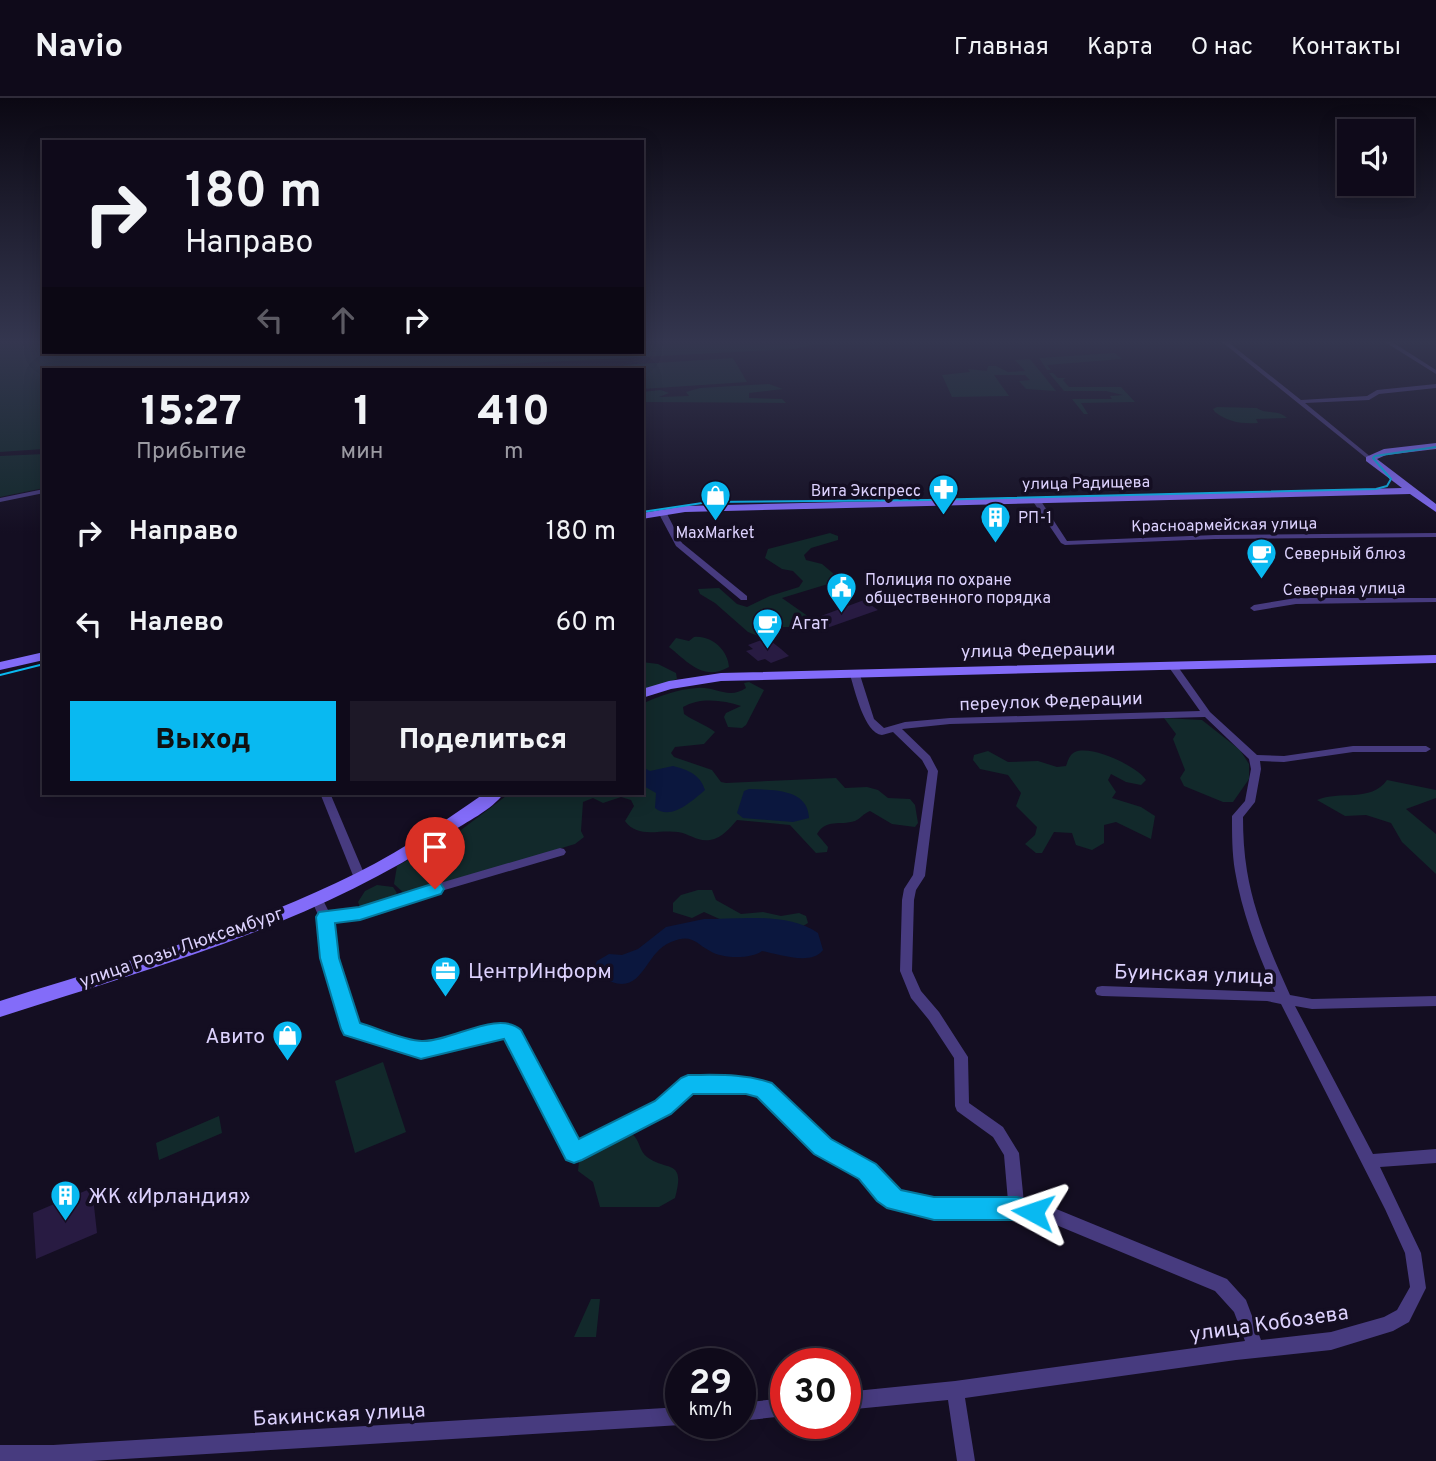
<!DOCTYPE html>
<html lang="ru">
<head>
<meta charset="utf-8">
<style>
  :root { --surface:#0f0a1a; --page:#1d1827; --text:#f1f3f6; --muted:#9b9aa2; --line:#2f2b39; --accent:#09b9f1 }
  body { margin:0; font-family:Overpass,sans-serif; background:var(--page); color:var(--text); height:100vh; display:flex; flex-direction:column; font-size:26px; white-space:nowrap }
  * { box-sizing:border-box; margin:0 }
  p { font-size:23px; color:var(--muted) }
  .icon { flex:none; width:38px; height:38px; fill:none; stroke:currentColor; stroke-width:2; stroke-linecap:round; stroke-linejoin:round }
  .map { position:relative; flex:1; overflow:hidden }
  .side { position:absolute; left:42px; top:270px; width:602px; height:427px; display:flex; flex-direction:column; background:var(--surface); border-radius:0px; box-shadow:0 4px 18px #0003,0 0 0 2px var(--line) }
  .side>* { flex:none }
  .guide { position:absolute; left:42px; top:42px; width:602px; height:214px; border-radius:0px; box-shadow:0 4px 18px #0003,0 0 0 2px var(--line); background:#0f0a1a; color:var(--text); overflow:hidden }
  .fabs { position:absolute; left:1337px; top:21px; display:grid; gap:14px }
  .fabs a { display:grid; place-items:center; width:77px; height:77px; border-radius:0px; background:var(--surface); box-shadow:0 4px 18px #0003,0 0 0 2px var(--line); font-size:35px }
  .speed { position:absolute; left:665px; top:1250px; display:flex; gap:14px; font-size:35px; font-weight:700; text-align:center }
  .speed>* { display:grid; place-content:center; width:91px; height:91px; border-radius:50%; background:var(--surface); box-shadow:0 4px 18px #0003,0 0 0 2px var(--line); line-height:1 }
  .speed small { font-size:18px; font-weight:400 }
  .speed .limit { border:10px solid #d22; background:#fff; color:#111 }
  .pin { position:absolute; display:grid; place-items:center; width:60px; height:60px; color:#fff; margin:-72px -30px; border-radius:50% 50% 50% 0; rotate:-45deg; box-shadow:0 0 7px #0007 }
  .pin .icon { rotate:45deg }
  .me { position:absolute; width:77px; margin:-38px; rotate:275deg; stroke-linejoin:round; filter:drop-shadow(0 0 5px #0008) }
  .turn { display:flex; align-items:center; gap:24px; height:147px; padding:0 28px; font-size:32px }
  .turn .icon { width:91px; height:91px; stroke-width:2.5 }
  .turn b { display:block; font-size:49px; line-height:60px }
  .lanes { display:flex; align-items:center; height:66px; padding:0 28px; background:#0003; justify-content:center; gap:35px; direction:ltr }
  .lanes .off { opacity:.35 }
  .eta { display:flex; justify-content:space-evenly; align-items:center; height:119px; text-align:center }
  .eta b { font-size:42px; font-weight:800; line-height:49px }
  .action { display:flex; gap:14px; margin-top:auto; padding:14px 28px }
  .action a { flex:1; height:80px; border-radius:0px; background:var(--accent); color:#111; font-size:28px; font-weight:800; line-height:80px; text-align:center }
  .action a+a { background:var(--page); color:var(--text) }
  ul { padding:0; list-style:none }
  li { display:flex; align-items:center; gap:21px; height:91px; padding:0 28px }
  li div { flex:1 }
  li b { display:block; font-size:26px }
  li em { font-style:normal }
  header { display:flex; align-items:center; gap:42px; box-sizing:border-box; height:98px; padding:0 35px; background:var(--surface); border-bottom:2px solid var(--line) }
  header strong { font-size:33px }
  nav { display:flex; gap:38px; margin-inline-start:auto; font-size:24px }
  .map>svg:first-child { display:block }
  .green { fill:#12292b }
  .water { fill:#0b173e }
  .building { fill:#281b42 }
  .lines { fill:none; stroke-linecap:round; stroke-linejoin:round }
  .street { fill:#473b7f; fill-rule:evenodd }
  .secondary { fill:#836cf9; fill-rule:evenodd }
  .tram { stroke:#09b9f1; stroke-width:2 }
  .route { fill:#09b9f1; stroke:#06789d; stroke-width:2 }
  .labels { text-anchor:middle; stroke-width:7; stroke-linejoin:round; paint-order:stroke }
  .far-street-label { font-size:16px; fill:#dcd1fd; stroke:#140e22 }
  .far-poi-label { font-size:16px; fill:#dcd1fd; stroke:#140e22; text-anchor:start }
  .poi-label { font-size:18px; fill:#dcd1fd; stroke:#140e22; text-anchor:start }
  .street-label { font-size:18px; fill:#dcd1fd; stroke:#140e22 }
  .near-poi-label { font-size:21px; fill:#dcd1fd; stroke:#140e22; text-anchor:start }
  .near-street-label { font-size:21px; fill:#dcd1fd; stroke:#140e22 }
</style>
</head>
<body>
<header>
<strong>Navio</strong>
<nav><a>Главная</a><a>Карта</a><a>О нас</a><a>Контакты</a></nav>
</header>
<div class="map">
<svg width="1436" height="1363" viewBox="0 0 1436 1363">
  <rect width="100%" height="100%" fill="#140e22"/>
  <!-- green -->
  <path class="green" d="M0,244h44v10h598v-10h217l-46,3 -19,4 -326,17 -13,3h-411v80l-44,3z
    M1115,255l7,6 -75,6 4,5h-4l-8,-12z
    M733,260l14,24 -105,7v-20h-16l-2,-4z
    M1030,261l26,32 -30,-2 -7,-8 11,-1 -5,-5h-31l15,21 -57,1 -10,-22 28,-3 -2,-3 19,2 1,-5h8l12,6 17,-1 -10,-11z
    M1049,275h4l5,5h8l-3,2 6,7h52l14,15 -54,1 7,11h-4l-12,-15h40l-2,-3 13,-1 -17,-4h-42z
    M769,286l14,5 -34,4v5l33,1 4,4 -144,-1v-10l19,-2 8,3 -10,4 30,-1 -3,-4 14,-4z
    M1217,309l40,1c10,7 21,1 30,10l-31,1 2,4c-17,1 -30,-1 -43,-11l-2,-3z
    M44,356v34l-44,9v-41z
    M830,435l8,3v4l-27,8 -7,7 2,5 16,4 19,16 -59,18 27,19 1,2 -8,4 1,4h-23l-5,9h-17l-10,-4 -33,-29 -15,-9 -2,-5 21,-1 18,16 10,3 23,-11 29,-9 4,-6 -10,-10 -11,-2 -17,-11 3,-9z
    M694,539c17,-2 34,13 35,30 -26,15 -42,-6 -60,-20l7,-9 13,3z
    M642,564l16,2 18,9 1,6 -35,12z
    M749,584l15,8 -18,35 -4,3 -14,-1 -4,-10 2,-4 15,-7c-18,-6 -41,-9 -58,1l1,7c11,8 21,10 31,18l-11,12 -29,3 -4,6 3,4 38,13 9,12 5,1 110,-5 9,10 22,-1 11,3 10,8 22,1 5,6 3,18 -3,4 -23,-3 -22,-13c-6,2 -10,8 -15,10 -16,5 -28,-3 -38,13l11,13 -1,5 -11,1 -26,-28 -53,-5c-7,8 -15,18 -27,20 -12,2 -20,-6 -32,-8 -19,-3 -40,7 -53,-11l9,-15 -3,-6 -10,-3 -18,6 -10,-5 -10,4 -2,29 3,6 -9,7 -169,51 -12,-11 3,-18 60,-33 53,-40h132v-89c17,-8 36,-15 55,-16 17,-2 32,12 49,0l-2,-5z
    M1164,620l38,2 38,30 9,14v15l-16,23h-10l-39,-16 -4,-8 5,-8 -12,-31 3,-5z
    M988,653l20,11 30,-1 19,6 9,-1c2,-5 3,-11 9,-14 17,-7 62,14 71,28l-5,5 -15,-3 -15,-8 -3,6 8,12 -4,6 29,9 14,9 -4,23 -35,-17 -12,3v18l-12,7 -16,-5 -4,-12 -18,-1 -12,21h-6l-11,-9 10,-9 2,-8 -21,-21 5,-13 -13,-18 -28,-6 -7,-9 1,-5z
    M1387,682l49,10v8l-30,11 30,25v40l-34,-32 -11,-19 -25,-8 -21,1 -28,-16c22,-10 54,3 70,-20z
    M377,787l16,2 4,6c-7,10 -25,15 -37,14l-2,-5 7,-11z
    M698,792h14l4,10 25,14 22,-2 18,4 18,-3 7,3 2,7 -5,3 -79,-5 -20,-9 -12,6 -19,-6v-9l8,-8z
    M383,964l23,70 -51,21 -20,-72z
    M219,1018l3,17 -63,27 -3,-17z
    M632,1036c8,6 7,17 15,23 20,15 39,1 28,41l-16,9h-59l-7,-25 -15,-11 1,-9z
    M591,1201h9l-4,38h-22z"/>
  <!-- water -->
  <path class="water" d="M673,668c15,4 27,8 32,24 -13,11 -34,31 -50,18l1,-15 -14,-8v-18l8,4z
    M749,691c23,1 59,-1 60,29l-16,4 -50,-4 -6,-5 7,-22z
    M704,821c34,0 84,-7 114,14l5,17c-11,16 -45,4 -61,1 -11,8 -39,8 -52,0 -15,-8 -18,-18 -39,-9 -30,12 -27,62 -73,33l-3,-9 2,-5 12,-7 13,1 16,-6 28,-22z"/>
  <!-- building -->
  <path class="building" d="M864,502l14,10 -51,18 -14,-9z
    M767,540l14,11 8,7 -18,7 -6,-4 -7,2 -12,-10 7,-2 -5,-4z
    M92,1090l5,45 -61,26 -3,-46z"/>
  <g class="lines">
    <!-- street -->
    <path class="street" d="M1222,244h6l73,58 66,-4 10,-6 59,-6v4l-57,6 -10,6 -64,3 67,55 1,1 -3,2z
      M1385,244h7l44,28v4z
      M44,391v4l-44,9v-4z
      M1033,400h6l28,43 148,-6 221,-2v4l-221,2 -150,6 -4,-2 -29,-43z
      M659,412h6l17,33 65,53v4h-6l-65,-54 -18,-34z
      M1296,500h140v4l-140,2 -42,7 -4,-3 4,-3z
      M1173,565l3,1 34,48 47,43 27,1 69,-10h73l5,3 -5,3h-73l-69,10 -24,-1 1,8 -6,33 -12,15c0,18 1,36 4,54 7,43 25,84 43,124l22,4 124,-3v10l-124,3 -17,-3 78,148 63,-5v14l-56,4 41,86 5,35 -17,34 -16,9 -62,19 -95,10 -271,38 10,63h-18l-9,-61 -103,10v-18l110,-11 290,-40 -11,-29 -19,-21 -166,-69 -32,-5h-83l-38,-10 -16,-9 -17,-21 -45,-25 -58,-58 -14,-4 -55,1 -23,22 -94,47 -5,-2 -60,-118 -4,-4 -17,3 -67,17 -75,-23 -2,-4 -21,-71 -4,-41 -8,-18 2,-3h8l8,16 30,-2 47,-17 154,-45 4,1 2,3 -2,3 -150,44 -54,20 -29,2 4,37 22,67 64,19 67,-17 20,-3 5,2 6,6 58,112 81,-41 25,-22 5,-2 58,-1 23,7 59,57 45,25 17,21 9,5 35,8h74l-4,-46 -11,-18 -36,-26 -2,-5 -1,-48 -25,-38 -18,-22 -11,-27 2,-71 2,-11 9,-14 15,-104 -6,-11 -29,-28c-1,0 -10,3 -11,3 -18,-2 -27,-45 -32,-60l5,-3 5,3 14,44 10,9 21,-6 45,-4 250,-7 -32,-45zM1205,619l44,42 2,10 -6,32 -13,15c0,18 0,37 3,55 7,42 23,83 40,121l-173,-6 -5,1 -2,4 2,4 5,1 165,5 14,3 104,205 20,44 5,34 -13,23 -13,7 -53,15 -70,8 -15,-40 -19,-21 -178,-73 -25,-3 -5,-50 -16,-26 -34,-24 -1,-46 -29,-45 -18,-21 -9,-20 2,-71 2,-10 9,-14 13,-105 -8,-15 -28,-27 48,-5z
      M320,695h10l36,85 -2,3h-8l-2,-3z
      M786,1300v18l-46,5v-18z
      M681,1309v16h6l-6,2 -590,36h-91v-16h53z"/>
    <!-- secondary -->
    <path class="secondary" d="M1436,345v6l-50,6 -9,4 59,45v8l-26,-18 -725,18 -43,7v-6l43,-7 717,-18 -36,-27v-4l18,-8z
      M44,554v8l-44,10v-8z
      M1436,557v8l-715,18 -50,8 -29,9v-9l27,-8 52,-8z
      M485,695h19c-12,17 -38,29 -56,41 -135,91 -294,133 -448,183v-16c113,-36 228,-67 336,-118 53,-24 102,-57 149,-90z"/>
    <!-- tram -->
    <path class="tram" d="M642,414l67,-10 218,-2 449,-11 11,-3 4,-7 -18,-21 2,-2 61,-9
      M0,577l44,-11"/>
  </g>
  <!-- sky -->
  <linearGradient id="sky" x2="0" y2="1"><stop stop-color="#0b0813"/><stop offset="0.56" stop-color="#34364f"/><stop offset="1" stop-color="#34364f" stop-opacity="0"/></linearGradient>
  <rect width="1436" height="435" fill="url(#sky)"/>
  <!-- route -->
  <path class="route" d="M435,785l6,1 3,5 -3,5 -81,26 -25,3 4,35 21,65c17,5 45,18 62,18 29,1 76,-32 99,-11l58,109 76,-38 26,-23 7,-3c29,0 56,-2 84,8l59,56 45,25 25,26 33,7h83l24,6 4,9 -4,8 -8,3 -16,-3h-83l-47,-12 -10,-7 -18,-22 -45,-25 -57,-57 -11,-3h-53l-22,20 -89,46 -8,3 -8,-3 -62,-121 -83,20 -77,-24 -3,-6 -21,-71 -4,-41 3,-5 40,-5z"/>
  <!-- icons -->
  <defs>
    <symbol id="pharmacy-pin" viewBox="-11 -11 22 30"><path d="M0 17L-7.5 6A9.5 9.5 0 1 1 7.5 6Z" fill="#09b9f1" stroke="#140e22"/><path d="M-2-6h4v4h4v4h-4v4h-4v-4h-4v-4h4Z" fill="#fff"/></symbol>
    <symbol id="shop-pin" viewBox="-11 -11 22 30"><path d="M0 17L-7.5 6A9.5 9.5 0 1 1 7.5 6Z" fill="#09b9f1" stroke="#140e22"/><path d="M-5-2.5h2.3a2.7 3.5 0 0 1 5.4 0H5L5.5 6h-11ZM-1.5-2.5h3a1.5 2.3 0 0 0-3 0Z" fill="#fff"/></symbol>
    <symbol id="building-pin" viewBox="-11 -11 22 30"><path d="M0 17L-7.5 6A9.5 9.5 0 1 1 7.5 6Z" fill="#09b9f1" stroke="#140e22"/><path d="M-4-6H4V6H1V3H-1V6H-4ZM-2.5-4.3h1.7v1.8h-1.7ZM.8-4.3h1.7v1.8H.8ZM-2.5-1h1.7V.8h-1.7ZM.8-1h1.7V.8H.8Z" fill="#fff"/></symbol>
    <symbol id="cafe-pin" viewBox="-11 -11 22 30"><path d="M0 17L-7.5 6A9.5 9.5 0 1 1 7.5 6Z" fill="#09b9f1" stroke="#140e22"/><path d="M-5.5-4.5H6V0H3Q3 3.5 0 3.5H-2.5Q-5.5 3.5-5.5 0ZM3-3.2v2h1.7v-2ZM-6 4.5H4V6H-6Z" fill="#fff"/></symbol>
    <symbol id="civic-pin" viewBox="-11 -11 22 30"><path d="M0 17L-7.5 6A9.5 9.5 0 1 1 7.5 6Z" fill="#09b9f1" stroke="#140e22"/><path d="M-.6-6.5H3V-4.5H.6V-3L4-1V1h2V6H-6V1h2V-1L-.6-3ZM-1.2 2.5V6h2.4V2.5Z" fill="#fff"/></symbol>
    <symbol id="office-pin" viewBox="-11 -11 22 30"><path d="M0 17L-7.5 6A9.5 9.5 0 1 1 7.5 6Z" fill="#09b9f1" stroke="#140e22"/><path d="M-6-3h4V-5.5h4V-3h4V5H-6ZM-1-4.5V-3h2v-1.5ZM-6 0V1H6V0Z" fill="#fff"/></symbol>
  </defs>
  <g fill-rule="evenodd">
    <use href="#pharmacy-pin" x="926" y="374" width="35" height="47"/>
    <use href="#shop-pin" x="698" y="380" width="35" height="47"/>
    <use href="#building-pin" x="978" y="402" width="35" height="47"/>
    <use href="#cafe-pin" x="1244" y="438" width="35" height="47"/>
    <use href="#civic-pin" x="824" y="472" width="35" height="47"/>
    <use href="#cafe-pin" x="750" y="508" width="35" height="47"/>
    <use href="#office-pin" x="428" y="856" width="35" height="47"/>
    <use href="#shop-pin" x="270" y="920" width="35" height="47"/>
    <use href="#building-pin" x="48" y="1080" width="35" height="47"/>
  </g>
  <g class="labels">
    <!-- far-street labels -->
    <g class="far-street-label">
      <text transform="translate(1086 384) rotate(-1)" y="6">улица Радищева</text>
      <text transform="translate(1224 426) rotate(-1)" y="6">Красноармейская улица</text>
      <text transform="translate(1344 490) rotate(-1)" y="6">Северная улица</text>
    </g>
    <!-- far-poi labels -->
    <g class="far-poi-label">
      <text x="921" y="398" text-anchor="end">Вита Экспресс</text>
      <text x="1018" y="425">РП-1</text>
      <text x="715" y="440" text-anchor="middle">MaxMarket</text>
      <text x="1284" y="461">Северный блюз</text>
      <text x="865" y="487">Полиция по охране<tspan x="865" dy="18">общественного порядка</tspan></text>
    </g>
    <!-- poi labels -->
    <g class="poi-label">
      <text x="791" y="531">Агат</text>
    </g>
    <!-- street labels -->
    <g class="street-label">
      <text transform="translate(1038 552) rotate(-1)" y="6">улица Федерации</text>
      <text transform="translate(1051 603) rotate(-2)" y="6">переулок Федерации</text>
      <text transform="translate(181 849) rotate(-19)" y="6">улица Розы Люксембург</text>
    </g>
    <!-- near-poi labels -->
    <g class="near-poi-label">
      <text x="468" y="880">ЦентрИнформ</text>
      <text x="265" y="945" text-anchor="end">Авито</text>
      <text x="88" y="1105">ЖК «Ирландия»</text>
    </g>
    <!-- near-street labels -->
    <g class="near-street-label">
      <text transform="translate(1194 876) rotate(2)" y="7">Буинская улица</text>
      <text transform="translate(1269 1225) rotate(-8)" y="7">улица Кобозева</text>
      <text transform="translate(339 1316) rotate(-3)" y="7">Бакинская улица</text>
    </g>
  </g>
</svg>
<div class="fabs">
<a><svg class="icon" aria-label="sound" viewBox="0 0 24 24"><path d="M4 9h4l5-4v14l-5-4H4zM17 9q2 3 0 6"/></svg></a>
</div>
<div class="speed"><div>29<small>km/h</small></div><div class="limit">30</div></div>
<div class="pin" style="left:435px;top:791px;background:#d93025"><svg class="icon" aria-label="arrive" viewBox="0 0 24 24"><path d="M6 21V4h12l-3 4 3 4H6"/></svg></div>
<svg class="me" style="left:1033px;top:1114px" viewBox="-20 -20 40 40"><path d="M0-17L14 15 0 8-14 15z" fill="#09b9f1" stroke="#fff" stroke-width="4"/></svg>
<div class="guide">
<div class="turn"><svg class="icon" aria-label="right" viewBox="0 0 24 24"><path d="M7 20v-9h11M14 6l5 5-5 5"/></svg><div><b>180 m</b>Направо</div></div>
<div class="lanes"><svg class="icon off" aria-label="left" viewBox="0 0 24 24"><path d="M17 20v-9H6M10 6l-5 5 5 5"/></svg><svg class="icon off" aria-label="ahead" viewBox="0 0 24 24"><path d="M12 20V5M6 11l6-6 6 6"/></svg><svg class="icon" aria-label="right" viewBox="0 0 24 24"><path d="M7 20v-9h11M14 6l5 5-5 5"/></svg></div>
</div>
<section class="side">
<div class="eta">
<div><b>15:27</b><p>Прибытие</p></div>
<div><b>1</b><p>мин</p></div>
<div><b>410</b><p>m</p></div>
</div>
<ul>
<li><svg class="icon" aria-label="right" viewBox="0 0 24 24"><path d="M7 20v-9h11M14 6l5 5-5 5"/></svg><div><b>Направо</b></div><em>180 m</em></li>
<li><svg class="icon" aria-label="left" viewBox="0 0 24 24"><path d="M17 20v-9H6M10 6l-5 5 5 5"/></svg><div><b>Налево</b></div><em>60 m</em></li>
</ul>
<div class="action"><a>Выход</a><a>Поделиться</a></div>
</section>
</div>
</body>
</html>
